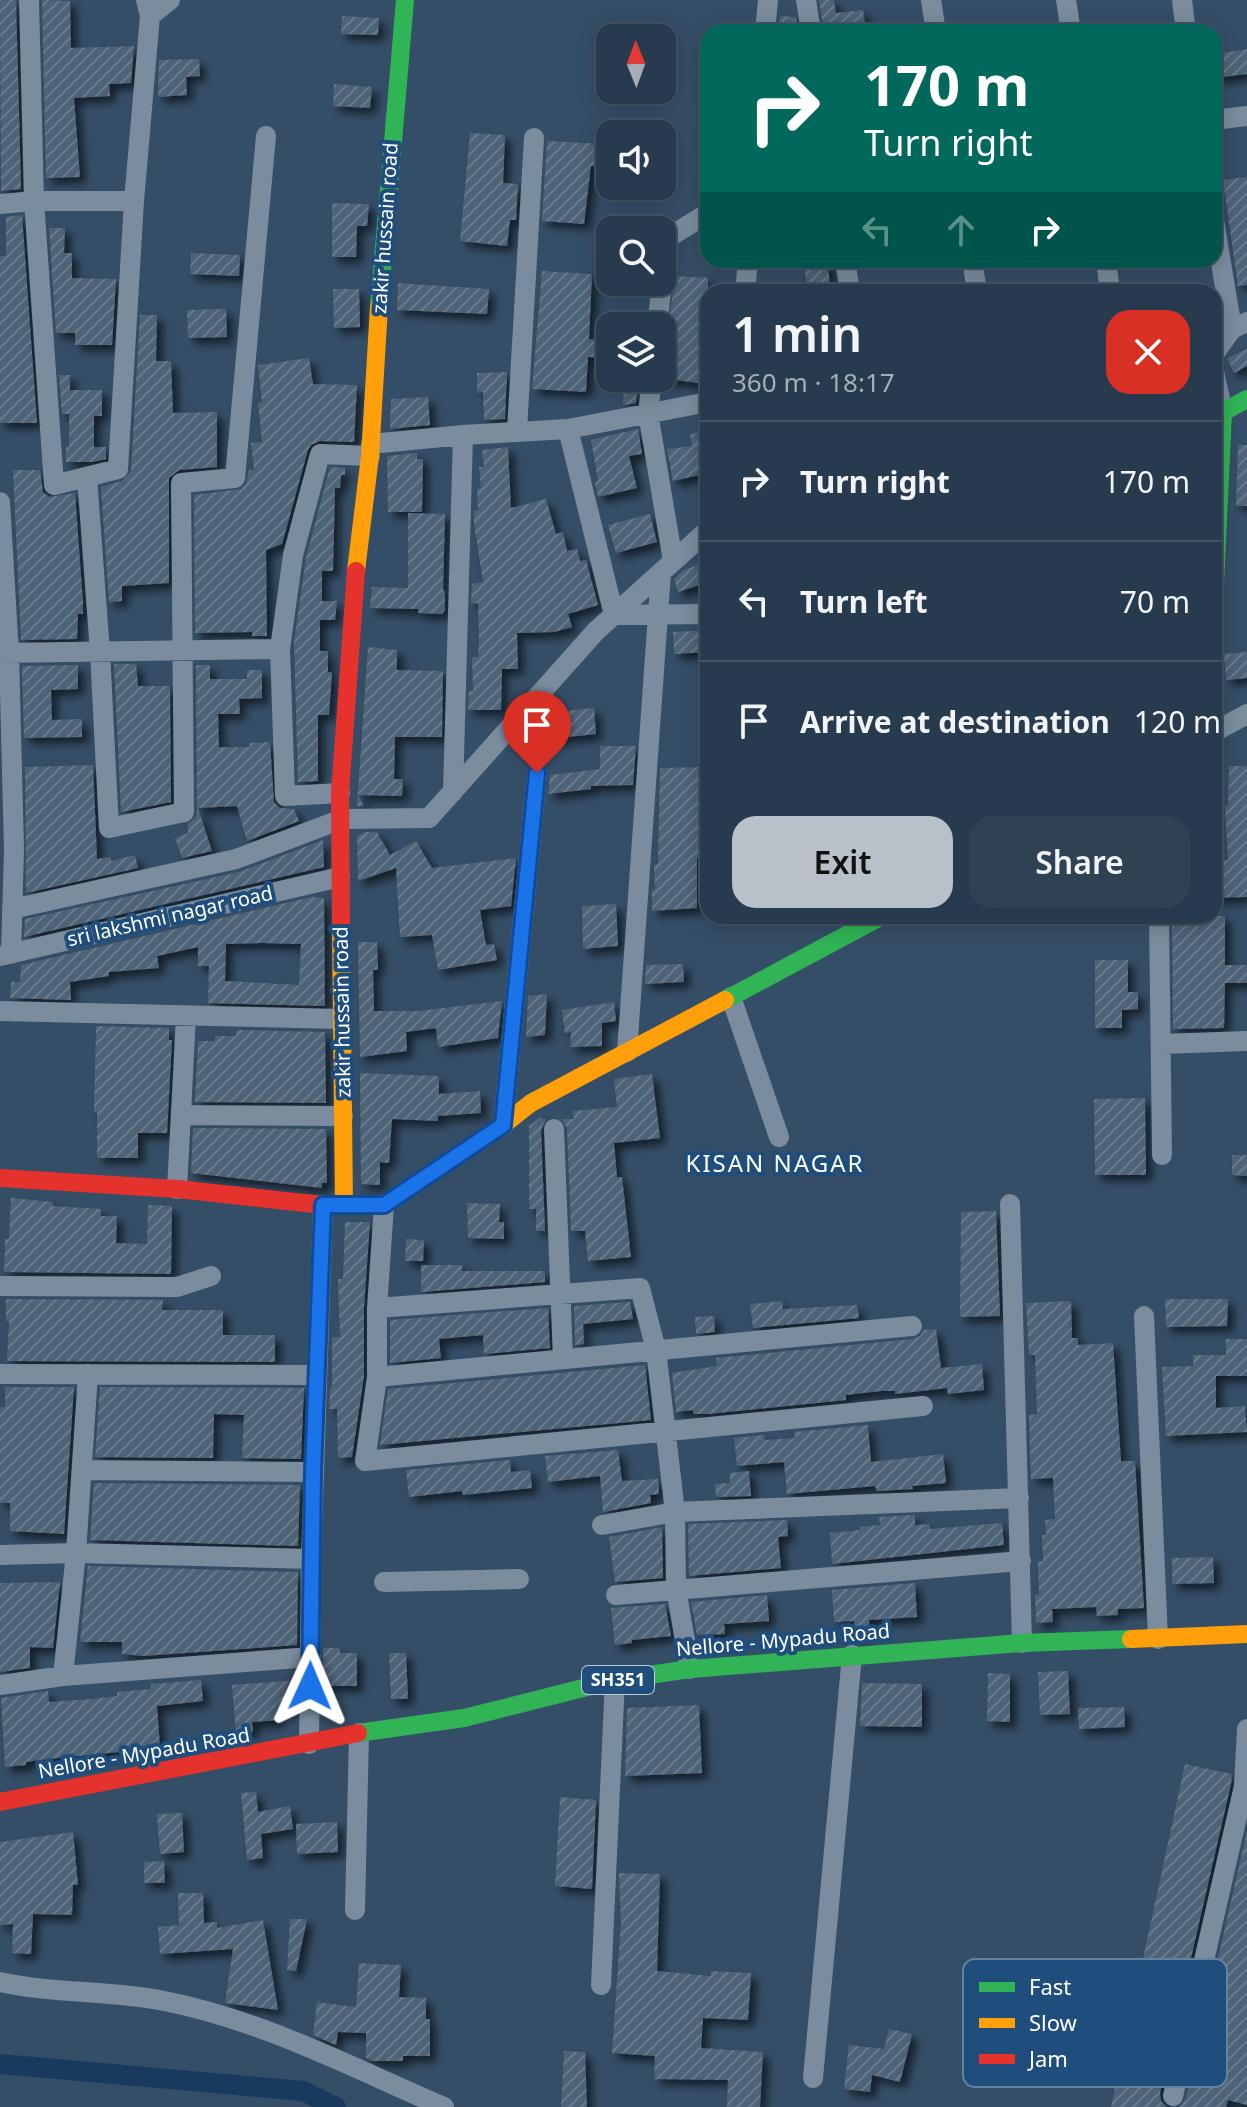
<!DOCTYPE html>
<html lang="en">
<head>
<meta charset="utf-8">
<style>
  :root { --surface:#283a4d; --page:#304154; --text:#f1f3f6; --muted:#a5adb6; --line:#445465; --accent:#b8c1ca }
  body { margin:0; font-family:"Noto Sans",sans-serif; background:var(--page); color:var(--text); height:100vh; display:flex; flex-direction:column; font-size:30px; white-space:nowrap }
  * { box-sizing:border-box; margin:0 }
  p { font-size:26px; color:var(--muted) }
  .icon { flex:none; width:44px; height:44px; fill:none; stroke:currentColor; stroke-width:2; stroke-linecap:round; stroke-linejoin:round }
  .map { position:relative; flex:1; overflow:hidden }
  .sheet { position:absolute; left:700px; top:284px; width:522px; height:640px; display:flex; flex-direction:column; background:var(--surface); border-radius:24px; box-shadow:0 4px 20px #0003,0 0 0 2px var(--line) }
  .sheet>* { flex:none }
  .hud { position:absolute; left:700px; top:24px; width:522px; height:244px; border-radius:24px; box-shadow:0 4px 20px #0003,0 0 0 2px var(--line); background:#00695c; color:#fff; overflow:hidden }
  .needle { width:52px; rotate:359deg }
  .buttons { position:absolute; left:596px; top:24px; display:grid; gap:16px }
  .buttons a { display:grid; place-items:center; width:80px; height:80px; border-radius:16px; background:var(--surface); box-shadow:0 4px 20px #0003,0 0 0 2px var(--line); font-size:40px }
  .pin { position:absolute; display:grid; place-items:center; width:68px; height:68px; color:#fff; margin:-82px -34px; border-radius:50% 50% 50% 0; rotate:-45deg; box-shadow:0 0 8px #0007 }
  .pin .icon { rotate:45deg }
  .me { position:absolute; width:88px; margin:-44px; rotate:1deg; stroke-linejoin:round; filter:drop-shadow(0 0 6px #0008) }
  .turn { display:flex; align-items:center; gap:28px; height:168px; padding:0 32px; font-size:36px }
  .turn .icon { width:104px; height:104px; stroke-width:2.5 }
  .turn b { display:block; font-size:56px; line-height:68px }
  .lanes { display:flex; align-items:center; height:76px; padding:0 32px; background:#0003; justify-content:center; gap:40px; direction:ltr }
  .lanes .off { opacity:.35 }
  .round { display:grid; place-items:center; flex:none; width:84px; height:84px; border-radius:24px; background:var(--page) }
  .summary { display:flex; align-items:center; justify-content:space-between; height:136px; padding:0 32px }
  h1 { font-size:48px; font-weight:600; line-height:60px }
  .button { display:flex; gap:16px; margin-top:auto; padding:16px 32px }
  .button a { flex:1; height:92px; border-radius:24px; background:var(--accent); color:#111; font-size:32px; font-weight:600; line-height:92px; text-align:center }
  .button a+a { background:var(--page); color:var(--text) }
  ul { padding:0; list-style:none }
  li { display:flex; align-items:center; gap:24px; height:120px; padding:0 32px; border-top:2px solid var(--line) }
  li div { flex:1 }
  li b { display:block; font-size:30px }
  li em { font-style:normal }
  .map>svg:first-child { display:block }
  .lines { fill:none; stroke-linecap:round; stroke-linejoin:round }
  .canal { stroke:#193a5d; stroke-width:20 }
  .building { fill:url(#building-hatch); fill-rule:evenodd; filter:url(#shadow) }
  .street { stroke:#7a8c9e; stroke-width:20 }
  .fast { stroke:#30b455; stroke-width:18 }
  .slow { stroke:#ff9f0a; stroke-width:18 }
  .jam { stroke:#e5322d; stroke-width:18 }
  .route-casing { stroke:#114b97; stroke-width:20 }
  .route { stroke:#1a73e8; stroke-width:14 }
  .labels { text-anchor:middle; stroke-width:8; stroke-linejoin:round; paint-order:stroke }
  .shield { fill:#204e7c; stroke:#bccad8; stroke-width:2 }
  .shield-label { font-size:18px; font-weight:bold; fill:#fff }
  .street-label { font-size:20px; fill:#fff; stroke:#204e7c }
  .quarter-label { font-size:24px; letter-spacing:2px; fill:#fff; stroke:#204e7c }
  .key { fill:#204e7c; stroke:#6383a3; stroke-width:2 }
  .key-label { font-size:22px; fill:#fff }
</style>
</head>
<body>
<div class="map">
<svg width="1247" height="2107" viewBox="0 0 1247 2107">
  <defs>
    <pattern id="building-hatch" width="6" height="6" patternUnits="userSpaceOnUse" patternTransform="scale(2)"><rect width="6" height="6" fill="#4e6377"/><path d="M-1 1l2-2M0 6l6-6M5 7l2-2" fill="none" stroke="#697a8b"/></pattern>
    <filter id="shadow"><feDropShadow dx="6" dy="6" stdDeviation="4" flood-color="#0009"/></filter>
  </defs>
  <rect width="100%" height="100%" fill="#354e67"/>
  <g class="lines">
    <!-- canal -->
    <path class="canal" d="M0,2064l303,27 33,16"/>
  </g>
  <!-- building -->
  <path class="building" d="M0,0h16l5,189 -20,2z
    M42,0l28,1 1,47 63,-2 -3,37 -22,1 1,12 -36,2 6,79 -34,1z
    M819,0h15l2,13 27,-3 2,14 -21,3v5h-20z
    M342,16l37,2 -1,17 -37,-1z
    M780,16l16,1 2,15h-20z
    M1247,49v25l-33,4v-24z
    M199,59l1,17 -14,1 1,18 -29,2 1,-37z
    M334,84l38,3 -2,21 -37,-2z
    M470,133l35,2 -2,48 15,1 -2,36h-6l-3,26 -47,-5z
    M547,141l60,3 -1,23 -15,-1 -7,58 -42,-3z
    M1247,177v108l-9,1 -15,-106z
    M332,203l37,1 -2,22h-10l-1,31h-24z
    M22,215l15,208h-37v-167h6v-39z
    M49,228h16l-1,25h8v25l44,1 -4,66h-37v-12h-19z
    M595,248h15v25l-16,-1z
    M191,253l49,2 -1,21 -49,-2z
    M803,260h24l4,32h-23z
    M542,271l50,3 -3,65 21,1v18l-22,-1 -2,35 -54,-3z
    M675,276l33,2v106l-43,-5 -3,-9z
    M398,283l91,6 -2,25 -90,-4z
    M333,289h26l1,38 -26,1z
    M226,309l1,28 -39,1 -1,-28z
    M140,315h17l-1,46h15l2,52 44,-1v55l-38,3 -10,8v105l-47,3v15l-13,1 -8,-115 21,-6 9,-10z
    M1247,349v17l-13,7 -7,-15z
    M309,358l4,26 44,1 -3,57 -34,-1 -9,4 -3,5 -26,94 -16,6 1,86h-15v-4l-57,1 -1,-138 47,-6 5,-5 3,-14h5l-3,-27 11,-1 -4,-39 4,-1 -4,-37z
    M507,372l-2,47 -21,1 -1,-28 -6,1v-20z
    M59,375h11v15h32v26h-8v31h12v12l-14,3h-26v-15h3v-33h-7z
    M624,385h6l1,6h6l-1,12 -13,2z
    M428,397l2,28 -40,4 1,-30z
    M638,429l4,25 -13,2 8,32 -39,9 -3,-15 3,-1 -7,-41z
    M708,431v42l-35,8 -6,-32 25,-3 -2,-12z
    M1238,445h9v61h-11z
    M508,447l3,61 35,-9 10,35 7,-2 4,19 10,-2 3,12 6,-1 12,45 -30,9 4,13 -18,5 -37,1 1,36h-16l-1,41h-33l1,-19h4l-1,-34h6l1,-17 -1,-37 -7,1 1,-20 11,-2 -9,-58v-13l4,-1 -1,-21 4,-1 -2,-21h5l-2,-17z
    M417,453v6h6l-1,53h-34l-1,-56z
    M330,467l15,1v7h-4l-1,13h-5l-2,83h-11v30h15l-2,19h-15v31h8v21h4l-3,43h-11v66l-20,1 -4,-140 12,-84z
    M13,470h27l3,22 6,5 26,-4 8,110v11h-5l-1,25 -56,1z
    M408,513l37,1 -2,77 2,-1v20l-3,4 -24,-1v-4l-48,-1 2,-21 36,1z
    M650,514l7,28 -41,11 -8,-28z
    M708,561v21l-30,10 -4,-13 10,-9z
    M708,630v22l-34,2 -1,-22z
    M368,647l29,3v20l46,1 -1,66h-47l-1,42h9l-1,17 -44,-1 6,11h-7z
    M1247,652v26l-21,2 -2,-26z
    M114,664h22l2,22h32l1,116 -50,10z
    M78,665v24l-27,1 1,30 30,-1v18l-58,1 -2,-72z
    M196,665h14v14h37v-9h15v28l-23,1 1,15h-22l1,33h31l-1,-4 21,-1 4,60 6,6 14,1 5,12 -52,20 -10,-35 -39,2 14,43 -30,7 -7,-20 13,-5v-9l7,-6 2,-6z
    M594,708l2,26 -49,5 -3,-26z
    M600,746h36l-3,39 -42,1v3l-43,5 2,-19 50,-6z
    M93,765l4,94 14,-2v4l24,-6 3,13 -112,25 -1,-126z
    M1229,766h18v131l-33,1v-18h8l-1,-20h7l-3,-54h3z
    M701,767l-1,92h-3v49l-45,3v-21h3l-1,-25 4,-1 2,-96z
    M365,832h12l13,23 26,-14 16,27 84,-10 -5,48 -31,4 6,35 8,-1 3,16 -59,10 -6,-35 -32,2 -4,-69 -38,13 -1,-45z
    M323,840l1,27 -300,70 1,-18 214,-47z
    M311,897l13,1 1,108 -117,-3 1,-37h-11v-19l-41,9 2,12 -50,4v4l-39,6 1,18 -61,-2 1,-16h9l1,-17zM262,943l39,1 -2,41 -74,-4 1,-37z
    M616,904l2,42 -35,3 -1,-43z
    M1172,916h53v49h22v18h-22l-1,45 -51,1z
    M358,942h19l1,28h-5l1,41h44l84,-10 -4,37 -60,9 -2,-19 -30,4 1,19 -47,6z
    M1095,960h33v32h10v17l-16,1v18h-27z
    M683,964l1,18 -39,2 1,-19z
    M547,994l-2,41 -19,2 2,-41z
    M614,1002l2,19 -14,2v23l-32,1 1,-15 -6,1 -3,-23z
    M96,1026l73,2v12h3l-5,93h-29v25h-41v-46h-3z
    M237,1030l88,2 1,71 -131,-1 3,-61h17v-5h21z
    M360,1073l79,3v18l41,-3 1,22 -43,3v5l-46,-2 -3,44 -9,-1v23l-19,-1z
    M652,1074l8,64 -46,5 3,34h5l9,80 -43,4 -3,-30h-14l-4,-103 -5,-9h12l-1,-8 44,-4 -3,-28z
    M1145,1098l1,77h-51l-1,-76z
    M542,1116v3h4l-5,11 4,101h-9v-22h-7v-83z
    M193,1128l133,1 1,54h-5v5l-131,-15z
    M1232,1155h15v21l-15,-1z
    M11,1198l42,4v4l48,3v7h16l-1,27 31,1 1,-39 24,1 -1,68 -167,-2 1,-33h4z
    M467,1203l33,1 -1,18h5v17l-36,-1z
    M996,1211l4,105 -40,1 1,-105z
    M345,1222h25l-6,85v69l-12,81 -14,1 -1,-49h-8l1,-21h2v-51h8l-2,-58h5z
    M406,1239l18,1 -1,21h-18z
    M421,1265h41v6h83v11l-124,10z
    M6,1299l157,1 -1,10h61v25h52v27l-268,-1 2,-40h-3z
    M1165,1299h63l-1,27 -61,1z
    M782,1301l1,8 74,-4 2,13 -106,10 -3,-24z
    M1071,1301l1,37h6v7l35,-2 8,118h14l9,147 -26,1v6l-21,1 -1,-9 -44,2 1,13 -17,1 -1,-28 4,-1 -1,-33h5l-1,-26h4l-1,-15 10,-1 -2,-41 -22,1 -2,-64 8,-1 -2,-59h-6l-3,-52z
    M630,1302l3,17 -50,5 1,20 -9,1 -1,-39z
    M548,1308l2,40 -66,6 -1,-19 -44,4 2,19 -51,5v-43z
    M714,1316l1,16 -19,2 -1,-17z
    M936,1329l5,39 41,-4 2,26 -36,4 -1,-6 -52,6v-3h-14l-35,4v5l-138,14h-15v-4l-17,2 -4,-39 45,-7 -1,-8 197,-19 7,-3 4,-6z
    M1226,1339h21v37h-31v32l29,-2 2,26 -81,4 -4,-69 31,-1v-11h33z
    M645,1365l6,55 -271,25 8,-56z
    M5,1387h69l-10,147 -54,-3v-28h-10v-96h5z
    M100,1387l204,1 -3,71 -59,-1 2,-43 -30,-1 -1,44 -118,-1z
    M868,1425l3,37 72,-8 3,29 -34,3 1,3 -36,2 -2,-5 -88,8 -3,-32 -47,4 -3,-28 30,-3 1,5 30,-2 -1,-6z
    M618,1450l4,31 36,-2 1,15 -9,1 1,8 -48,9 -3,-36 -52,6 -3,-26z
    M510,1460l1,12 19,-2 2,18 -69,7 -1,-4 -53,6 -3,-27z
    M749,1471l2,25 -35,1 -1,-13 15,-1v-10z
    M94,1483l206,2 -2,61 -208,-6z
    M915,1515v10l15,-1v5l72,-6 2,22 -172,19 -2,-31 30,-3v-3l20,-2 -1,-8z
    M787,1520l1,16 -10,1 3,31 -92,8 -1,-52z
    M662,1527l1,51 -48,4 -6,-45z
    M1213,1557l1,26 -42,1v-26z
    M88,1566l210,6 -1,73 -154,11 -21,-2v-12h-42z
    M60,1582l-7,66 -23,-1v21l-30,4v-89z
    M915,1583l2,34 -48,3 1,14 -15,1 -1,-14 -20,1 -2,-32z
    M767,1595l2,26 -45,3 1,10 -28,1 -6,-33z
    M665,1604l6,32 -39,4v3l-17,2 -4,-37z
    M323,1648h17v5h17v33h-34z
    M389,1653h17l2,46h-17z
    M1068,1671l2,43 -30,1 -2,-43z
    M988,1673l22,1v48l-23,-1z
    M201,1680l2,21 -46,5 3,42 -112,11 -22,3v3l-21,2 -4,-69 47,-7 1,11 43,-3 25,-3v-4l34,-3v-5z
    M297,1680l-1,28 -19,2 1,10 -26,2 1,10 -17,1 -4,-48z
    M862,1683l60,1v43l-62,-1z
    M699,1705l3,68 -77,3 2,-68z
    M1124,1707l1,20 -46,2 -1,-21z
    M1185,1764l47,10 -1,10 -71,309 1,8 6,6h-56z
    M256,1792l2,20 32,-6 3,23 -32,5 2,24 -16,2 -6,-67z
    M560,1797l36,3 -4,89 -37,-3z
    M182,1813l2,39 -24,2 -3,-40z
    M337,1822l1,30 -41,2 -1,-30z
    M1247,1831v274l-19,-5 -2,7h-47l7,-8z
    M73,1832l5,53h-5l-1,30 -39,-1 -2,40 -19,-1 1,-29 -13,1v-83z
    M164,1861l1,22h-21v-21z
    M619,1873l41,1 -3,97 54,5v-5l40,2 -3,47 -45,-2 -2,30 62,4 -3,55h-33l1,-27 -74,-1 1,-23 -43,-3 9,-131z
    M178,1893h25l1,30 13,-1v6l46,-8 15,90 -53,-7 8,-54 -73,5 -2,-27 21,-2z
    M290,1919h17l-11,52 -9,-1z
    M359,1963l42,2 -2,32 27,1v21h4v37h-27v5h-31l-6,-3v-25l-28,-1 -2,13 -23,-10 4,-33 39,5z
    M889,2029l23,5 -12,48 -28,-7 -2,17 -26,-3 5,-44 35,4z
    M564,2051l21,1 2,55h-26z"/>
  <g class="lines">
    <!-- street -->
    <path class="street" d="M29,0l5,201 20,284 64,-16 16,-268 16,-185 -4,-16
      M806,0l5,32
      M931,0l5,32
      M1066,0l5,32
      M1182,0l4,32
      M150,16l20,-16
      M765,32l3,-32
      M1214,120l33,-4
      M0,204l34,-3h100
      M1214,221l18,108
      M845,260l5,32
      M972,260l5,32
      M1106,260l4,32
      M662,279l4,-40 42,-26
      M745,292l3,-32
      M657,326l5,-44
      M1214,354l18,-25 15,-7
      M1214,372l9,40
      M652,378l-4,35 25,148
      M568,429l46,186 94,-1
      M517,430l17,-292
      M371,444l92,-9 105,-6 140,-27
      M87,477l13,175 9,176 75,-16 -3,-329 54,-5 31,-342
      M0,502l9,151 5,196 -3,105
      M0,653l280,-4
      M1214,732l33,-18
      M453,792l10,-357
      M340,793l-55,3 -5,-147 13,-94 27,-101 50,2
      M12,909l224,-50 106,-40 87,-1 167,-187 112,-101
      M1159,916l3,239
      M0,956l340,-79
      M731,997l48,140
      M0,1011l342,8
      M1161,1044l86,-3
      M627,1052l34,-480
      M181,1115l162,1
      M503,1125l34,-352
      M554,1129l9,230
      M177,1189l9,-173
      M1010,1204l12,439
      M384,1205l-7,103v69l-12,84 558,-55
      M0,1286l177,1 34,-11
      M377,1308l263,-20 16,62 19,162 1,77 14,80
      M1144,1316l14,323
      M0,1374l317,1
      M377,1377l535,-51
      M82,1470l231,2
      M602,1525l73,-13 344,-14
      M0,1555l76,-2 235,6
      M384,1582l135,-3
      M616,1595l405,-34
      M63,1676l13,-123 12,-179
      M0,1685l63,-9 248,-19
      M309,1744l2,-185 12,-354
      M355,1910l4,-177
      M0,1982c54,12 110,8 164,19 98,19 189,67 280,106
      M601,1985l14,-305
      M813,2078l39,-423
      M1173,2096l71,-310 3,-57"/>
    <!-- fast -->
    <path class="fast" d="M379,307l26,-307
      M1214,606l9,-194 24,-13
      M725,1000l157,-84
      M358,1733l106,-15 151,-38 75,-11 332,-26 109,-4"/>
    <!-- slow -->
    <path class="slow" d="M356,571l14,-115 9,-149
      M341,927l3,278
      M399,1195l104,-70 28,-22 194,-103
      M1131,1639l116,-5"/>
    <!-- jam -->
    <path class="jam" d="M341,927l-1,-134 16,-222
      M0,1178l177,11 146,16h61l15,-10
      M0,1802l358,-69"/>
  </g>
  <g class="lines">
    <defs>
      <path id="route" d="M310,1686l3,-214 10,-267h61l119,-80 34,-352"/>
    </defs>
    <!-- route casing -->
    <use href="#route" class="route-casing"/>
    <!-- route -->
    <use href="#route" class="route"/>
  </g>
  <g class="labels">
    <!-- shield labels -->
    <rect class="shield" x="582" y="1666" width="72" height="28" rx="6"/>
    <g class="shield-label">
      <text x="618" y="1686">SH351</text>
    </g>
    <!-- street labels -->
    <g class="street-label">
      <text transform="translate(385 228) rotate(-86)" y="7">zakir hussain road</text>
      <text transform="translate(170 916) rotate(-13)" y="7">sri lakshmi nagar road</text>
      <text transform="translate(342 1012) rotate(-91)" y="7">zakir hussain road</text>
      <text transform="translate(783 1640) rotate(-5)" y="7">Nellore - Mypadu Road</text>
      <text transform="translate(144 1753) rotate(-10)" y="7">Nellore - Mypadu Road</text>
    </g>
    <!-- quarter labels -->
    <g class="quarter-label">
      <text x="775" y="1172">KISAN NAGAR</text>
    </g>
  </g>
  <!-- legend -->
  <rect x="963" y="1959" width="264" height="128" rx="12" class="key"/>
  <rect x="979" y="1982" width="36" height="10" fill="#30b455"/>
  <rect x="979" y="2018" width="36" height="10" fill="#ff9f0a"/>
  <rect x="979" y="2054" width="36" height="10" fill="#e5322d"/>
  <g class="key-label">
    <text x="1029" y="1995">Fast</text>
    <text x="1029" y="2031">Slow</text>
    <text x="1029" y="2067">Jam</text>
  </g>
</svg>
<div class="buttons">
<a><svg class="needle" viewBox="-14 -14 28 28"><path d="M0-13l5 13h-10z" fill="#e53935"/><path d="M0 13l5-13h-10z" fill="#a5adb6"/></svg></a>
<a><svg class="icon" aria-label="sound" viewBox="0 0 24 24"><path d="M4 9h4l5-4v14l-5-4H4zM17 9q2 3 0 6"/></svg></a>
<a><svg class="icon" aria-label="search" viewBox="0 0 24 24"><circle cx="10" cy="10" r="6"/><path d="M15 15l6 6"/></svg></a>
<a><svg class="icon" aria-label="layers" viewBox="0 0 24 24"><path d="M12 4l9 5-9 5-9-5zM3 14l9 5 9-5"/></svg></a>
</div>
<div class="pin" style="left:537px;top:773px;background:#d93025"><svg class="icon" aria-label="arrive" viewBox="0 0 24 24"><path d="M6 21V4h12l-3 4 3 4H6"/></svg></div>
<svg class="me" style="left:310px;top:1686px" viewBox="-20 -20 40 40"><path d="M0-17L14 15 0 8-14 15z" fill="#1a73e8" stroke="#fff" stroke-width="4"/></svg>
<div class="hud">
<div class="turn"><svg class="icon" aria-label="right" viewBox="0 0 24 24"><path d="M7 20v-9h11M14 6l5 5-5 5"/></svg><div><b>170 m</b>Turn right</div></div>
<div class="lanes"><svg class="icon off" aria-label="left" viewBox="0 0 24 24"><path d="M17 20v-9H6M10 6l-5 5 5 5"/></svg><svg class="icon off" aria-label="ahead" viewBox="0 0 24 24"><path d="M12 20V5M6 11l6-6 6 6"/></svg><svg class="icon" aria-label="right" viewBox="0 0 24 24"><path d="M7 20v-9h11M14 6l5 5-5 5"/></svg></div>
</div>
<section class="sheet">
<div class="summary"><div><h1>1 min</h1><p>360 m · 18:17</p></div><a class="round" style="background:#d93025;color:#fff"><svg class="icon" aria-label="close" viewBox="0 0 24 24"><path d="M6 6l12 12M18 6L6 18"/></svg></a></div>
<ul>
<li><svg class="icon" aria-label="right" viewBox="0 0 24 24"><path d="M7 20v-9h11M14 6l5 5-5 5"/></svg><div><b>Turn right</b></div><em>170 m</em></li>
<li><svg class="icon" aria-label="left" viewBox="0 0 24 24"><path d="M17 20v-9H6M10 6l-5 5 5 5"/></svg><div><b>Turn left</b></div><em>70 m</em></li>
<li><svg class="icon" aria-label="arrive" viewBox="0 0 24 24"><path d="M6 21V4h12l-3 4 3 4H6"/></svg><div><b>Arrive at destination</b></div><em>120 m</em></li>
</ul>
<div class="button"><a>Exit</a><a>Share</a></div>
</section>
</div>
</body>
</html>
